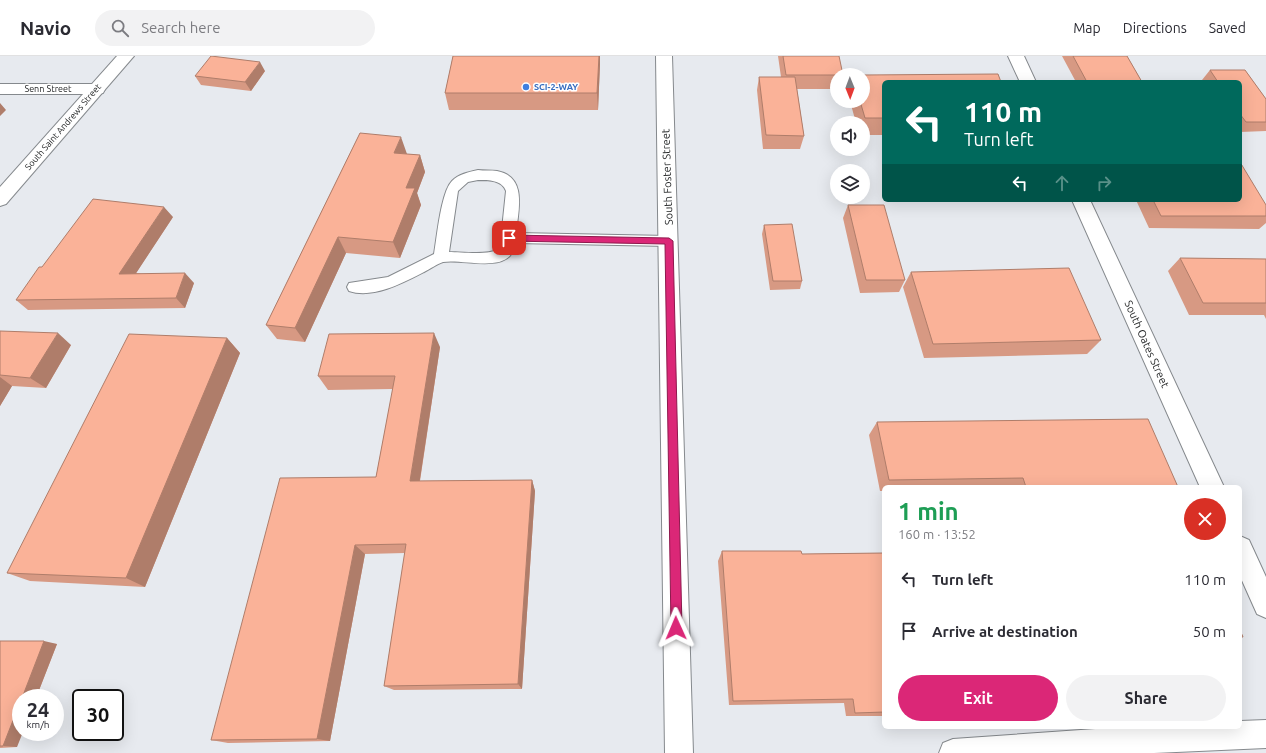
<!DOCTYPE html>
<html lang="en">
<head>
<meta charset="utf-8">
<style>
  :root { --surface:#fff; --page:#f2f2f3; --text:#2b2b33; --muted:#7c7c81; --line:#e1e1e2; --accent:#db2777 }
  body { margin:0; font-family:Ubuntu,sans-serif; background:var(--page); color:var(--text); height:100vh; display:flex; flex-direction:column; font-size:15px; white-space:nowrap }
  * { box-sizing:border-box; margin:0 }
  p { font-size:13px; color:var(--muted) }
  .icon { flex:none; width:22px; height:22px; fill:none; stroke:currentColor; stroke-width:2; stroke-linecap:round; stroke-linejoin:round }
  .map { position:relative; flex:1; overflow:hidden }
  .sheet { position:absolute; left:882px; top:429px; width:360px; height:244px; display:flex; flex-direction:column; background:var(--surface); border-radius:6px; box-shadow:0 4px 16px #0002 }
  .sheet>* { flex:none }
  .top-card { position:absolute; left:882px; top:24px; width:360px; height:122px; border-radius:6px; box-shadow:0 4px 16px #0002; background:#00695c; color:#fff; overflow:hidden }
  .needle { width:26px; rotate:179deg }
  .controls { position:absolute; left:830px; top:12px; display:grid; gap:8px }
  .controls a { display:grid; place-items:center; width:40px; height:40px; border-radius:50%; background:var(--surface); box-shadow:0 4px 16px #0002; font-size:20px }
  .speed { position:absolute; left:12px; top:633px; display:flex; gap:8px; font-size:20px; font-weight:700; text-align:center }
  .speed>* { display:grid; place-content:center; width:52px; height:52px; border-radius:50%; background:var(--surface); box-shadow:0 4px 16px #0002; line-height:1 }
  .speed small { font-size:10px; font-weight:400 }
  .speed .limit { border:2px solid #111; border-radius:6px; background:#fff; color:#111 }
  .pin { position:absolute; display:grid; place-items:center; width:34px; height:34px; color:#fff; margin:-17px; border-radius:8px; box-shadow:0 2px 6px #0006 }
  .me { position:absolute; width:44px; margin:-22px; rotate:359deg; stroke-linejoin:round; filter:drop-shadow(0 0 3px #0008) }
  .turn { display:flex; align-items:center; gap:14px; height:84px; padding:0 16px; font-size:18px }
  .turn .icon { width:52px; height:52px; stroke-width:2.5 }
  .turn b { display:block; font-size:28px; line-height:34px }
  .lanes { display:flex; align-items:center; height:38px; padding:0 16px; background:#0003; justify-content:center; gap:20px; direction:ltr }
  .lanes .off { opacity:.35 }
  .round { display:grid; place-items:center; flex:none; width:42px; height:42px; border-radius:21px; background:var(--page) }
  .headline { display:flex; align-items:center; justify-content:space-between; height:68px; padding:0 16px }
  h1 { font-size:24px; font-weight:600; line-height:30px; color:#1e9e55 }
  .cta { display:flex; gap:8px; margin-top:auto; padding:8px 16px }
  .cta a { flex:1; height:46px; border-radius:24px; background:var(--accent); color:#fff; font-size:16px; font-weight:600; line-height:46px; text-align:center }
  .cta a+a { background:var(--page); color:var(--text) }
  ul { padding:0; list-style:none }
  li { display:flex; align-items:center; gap:12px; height:52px; padding:0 16px }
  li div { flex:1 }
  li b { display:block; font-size:15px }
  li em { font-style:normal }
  header { display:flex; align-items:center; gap:24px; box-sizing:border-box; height:56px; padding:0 20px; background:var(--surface); border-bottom:1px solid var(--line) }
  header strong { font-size:19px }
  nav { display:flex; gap:22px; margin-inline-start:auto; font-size:14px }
  .search { width:280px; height:36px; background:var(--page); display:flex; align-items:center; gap:10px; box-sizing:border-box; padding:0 14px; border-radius:22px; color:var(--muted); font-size:15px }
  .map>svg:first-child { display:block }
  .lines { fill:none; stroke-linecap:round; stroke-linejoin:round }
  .lane-casing { stroke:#85898d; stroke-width:2 }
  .street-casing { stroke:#85898d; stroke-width:2 }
  .secondary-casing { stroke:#85898d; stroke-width:2 }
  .primary-casing { stroke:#85898d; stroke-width:2 }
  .lane { fill:#fff; fill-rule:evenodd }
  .street { fill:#fff; fill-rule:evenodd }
  .secondary { fill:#fff; fill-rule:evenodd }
  .primary { fill:#fff; fill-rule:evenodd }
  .wall { fill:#d79983 }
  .shaded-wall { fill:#af7d6a }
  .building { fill:#fab298; stroke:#af7d6a }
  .route { fill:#db2777; stroke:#8e194d }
  .shop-dot { fill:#3f7fe0; stroke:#fff; stroke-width:1.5 }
  .labels { text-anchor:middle; stroke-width:3; stroke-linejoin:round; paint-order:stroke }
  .far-shop-label { font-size:9px; font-weight:bold; fill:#366cbe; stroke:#fff; text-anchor:start }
  .far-street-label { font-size:9px; fill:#262829; stroke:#fff }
  .street-label { font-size:11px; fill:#262829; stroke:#fff }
</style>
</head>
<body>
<header>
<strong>Navio</strong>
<div class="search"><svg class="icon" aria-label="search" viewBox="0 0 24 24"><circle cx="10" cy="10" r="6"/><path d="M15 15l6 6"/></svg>Search here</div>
<nav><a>Map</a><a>Directions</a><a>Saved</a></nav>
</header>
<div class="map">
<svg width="1266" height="697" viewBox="0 0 1266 697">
  <rect width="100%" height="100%" fill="#e7eaef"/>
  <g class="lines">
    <defs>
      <path id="lane" d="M478,114c6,1 13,0 19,1 31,6 21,40 19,62l153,3 5,1 2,4 -2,4 -5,1 -154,-3c-3,33 -51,15 -72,19 -6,2 -13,7 -19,10 -21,11 -51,27 -75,19l-2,-4 2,-4 39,-6 46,-23c3,-17 7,-62 18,-73 7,-7 17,-9 26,-11zM478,124c11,0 24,0 28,11l-6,57c-8,8 -39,4 -51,4l9,-61 10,-9z"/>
      <path id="street" d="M656,0h16l21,697h-28z
        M0,28h97l6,1 2,4 -2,4 -6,1h-97z
        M1266,664v28l-112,5h-215l4,-10 10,-4 171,-12h116v-6z"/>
      <path id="secondary" d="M117,0h17l-128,148 -6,2v-19z"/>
      <path id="primary" d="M1008,0h16l12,26h-16z
        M1072,144h18l134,287h-24z
        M1240,480l9,4 17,37v41l-9,-4 -17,-38z"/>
    </defs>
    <!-- lane casing -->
    <use href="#lane" class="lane-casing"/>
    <!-- street casing -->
    <use href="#street" class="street-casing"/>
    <!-- secondary casing -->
    <use href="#secondary" class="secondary-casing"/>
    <!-- primary casing -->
    <use href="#primary" class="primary-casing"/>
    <!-- lane -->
    <use href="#lane" class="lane"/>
    <!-- street -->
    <use href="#street" class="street"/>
    <!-- secondary -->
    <use href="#secondary" class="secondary"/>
    <!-- primary -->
    <use href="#primary" class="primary"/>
  </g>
  <!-- wall -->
  <path class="wall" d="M453,0h147v8l-2,46h-149l-4,-17z
    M778,0h61l-2,19v14h-40l7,47 -4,13h-37l-6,-59 2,-13h22z
    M1062,0h65l15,26h-66z
    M1210,14h35l21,29v32l-26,1v-50h-36l-2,-2z
    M265,15l-14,20 -50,-6 -6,-9z
    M884,26v53h-21v-12h-7l-6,-22h13z
    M360,77l47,21 13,1 5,17 -8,21 4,12 -21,53 -54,-5 -41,89 -28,-3 -11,-14z
    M1136,144h104l26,16v7l-7,6 -110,-1z
    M848,149l57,75 -6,12 -39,1 -17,-75z
    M173,161l-37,56 58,10 -9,25 -157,2 -12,-10 26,-33z
    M764,169l38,56 -2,8 -30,1 -8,-56z
    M1180,202l86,1v60l-2,-4h-75l-21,-44z
    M911,216l190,68 -14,14 -163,4 -21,-71z
    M0,275l71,14 -25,43 -34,-2 -12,20z
    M227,282l13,15 -95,234 -115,-6 -23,-8z
    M440,291l-20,134 112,-1 3,11 -13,198 -128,1 -10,-4 21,-133 -40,1 -35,187 -102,2 -17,-3 165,-263 17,-88 -65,1 -10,-14z
    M877,366l301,65h-294v4h-4l-11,-56z
    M722,495l80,3 82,-1v163h-38l-2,-13 -115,2 -11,-144z
    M0,585l57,3 -21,54h-15l-4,49 -17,1z"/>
  <!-- shaded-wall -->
  <path class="shaded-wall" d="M599,0h1v8l-2,46 -1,-17z
    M260,6l5,9 -14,20 -6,-9z
    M0,47l6,7 -6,6z
    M401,81l6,17 -13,-1z
    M420,99l5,17 -8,21 4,12 -21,53 -7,-16 13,-54z
    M164,151l9,10 -44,67 -10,-10z
    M338,181l8,16 -41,89 -10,-14z
    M185,217l9,10 -9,25 -9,-10z
    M58,277l13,12 -25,43 -16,-10z
    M434,277l6,14 -22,145 -8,-11z
    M227,282l13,15 -95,234 -19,-9z
    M0,321l12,9 -12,20z
    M532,424l3,11 -13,198 -4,-5z
    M355,489l10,9 -35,187 -13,-2z
    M44,585l13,3 -21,54h-14z
    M21,644v32h2l-6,15 -14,-1z"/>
  <!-- building -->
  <path class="building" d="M211,0l49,6 -15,20 -50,-6z
    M453,0h146l-2,37h-152z
    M783,0h56l4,19h-57z
    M1073,0h54l15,26h-55z
    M1210,14h35l21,29v23h-20l-6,-8v-32h-22z
    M998,18l3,8h-117v36h-19l-5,-17h3v-26z
    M759,21h36l9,59 -38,-1z
    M360,77l41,4 -7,16 26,2 -14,33h9l-22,54 -55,-5 -43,91 -29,-3z
    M1240,106l26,43v11h-105l-8,-16h87z
    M93,143l71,8 -45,67 66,-1 -9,25 -160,2 23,-33h3z
    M848,149h36l21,75h-39z
    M792,168l10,57h-29l-9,-56z
    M1180,202l86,1v44h-63z
    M1069,212l32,72 -168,4 -22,-72z
    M0,275l58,2 -28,45 -30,-3z
    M434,277l-24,148 122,-1 -14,204 -134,2 22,-142 -51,1 -38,194 -106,1 69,-262 96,-1 19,-101h-77l11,-42z
    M129,278l98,4 -101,240 -119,-5z
    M1148,363l30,68h-152l-3,-9 -134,2 -12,-58z
    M722,495h79l1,3 82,-1v159l-29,1 -2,-14 -120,2z
    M1240,574l3,7h-3z
    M0,585h44l-22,57h-1v2l-18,46h-3z"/>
  <!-- route -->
  <path class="route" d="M509,179l160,3 4,3 9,387 -2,4 -4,1 -3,-1 -2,-4 -6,-384 -156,-3 -4,-3z"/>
  <!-- markers -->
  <circle class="shop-dot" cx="526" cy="31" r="4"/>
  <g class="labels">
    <!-- far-shop labels -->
    <g class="far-shop-label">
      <text x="534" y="34">SCI-2-WAY</text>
    </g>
    <!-- far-street labels -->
    <g class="far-street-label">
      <text x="48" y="36">Senn Street</text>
      <text transform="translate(63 71) rotate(-49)" y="3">South Saint Andrews Street</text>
    </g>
    <!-- street labels -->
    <g class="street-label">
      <text transform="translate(667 121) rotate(-92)" y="4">South Foster Street</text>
      <text transform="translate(1147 288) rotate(66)" y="4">South Oates Street</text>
    </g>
  </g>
</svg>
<div class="controls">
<a><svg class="needle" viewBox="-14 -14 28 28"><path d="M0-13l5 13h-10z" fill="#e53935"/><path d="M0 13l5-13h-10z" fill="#7c7c81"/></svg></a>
<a><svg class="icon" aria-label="sound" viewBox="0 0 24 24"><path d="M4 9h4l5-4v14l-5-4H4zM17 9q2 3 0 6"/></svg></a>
<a><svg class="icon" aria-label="layers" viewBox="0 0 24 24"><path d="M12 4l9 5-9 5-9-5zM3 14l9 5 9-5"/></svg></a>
</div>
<div class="speed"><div>24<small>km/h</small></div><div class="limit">30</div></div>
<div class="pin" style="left:509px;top:182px;background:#d93025"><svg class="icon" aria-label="arrive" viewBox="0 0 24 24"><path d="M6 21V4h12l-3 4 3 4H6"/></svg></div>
<svg class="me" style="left:676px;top:572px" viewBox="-20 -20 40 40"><path d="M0-17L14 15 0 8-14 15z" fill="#db2777" stroke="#fff" stroke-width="4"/></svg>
<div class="top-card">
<div class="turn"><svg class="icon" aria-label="left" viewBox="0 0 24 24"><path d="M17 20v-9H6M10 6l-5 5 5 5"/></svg><div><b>110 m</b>Turn left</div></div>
<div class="lanes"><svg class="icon" aria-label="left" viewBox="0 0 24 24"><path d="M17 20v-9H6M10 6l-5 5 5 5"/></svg><svg class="icon off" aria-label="ahead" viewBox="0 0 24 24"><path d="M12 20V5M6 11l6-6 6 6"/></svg><svg class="icon off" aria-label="right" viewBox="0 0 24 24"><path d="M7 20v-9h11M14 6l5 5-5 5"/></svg></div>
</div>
<section class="sheet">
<div class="headline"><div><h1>1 min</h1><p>160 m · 13:52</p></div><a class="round" style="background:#d93025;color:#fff"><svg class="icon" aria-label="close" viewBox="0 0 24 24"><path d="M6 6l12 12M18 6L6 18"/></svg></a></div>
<ul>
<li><svg class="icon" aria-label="left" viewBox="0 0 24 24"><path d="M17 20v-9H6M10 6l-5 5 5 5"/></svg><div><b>Turn left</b></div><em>110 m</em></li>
<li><svg class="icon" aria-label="arrive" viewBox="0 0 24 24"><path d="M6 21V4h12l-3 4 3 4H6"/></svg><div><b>Arrive at destination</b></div><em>50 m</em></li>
</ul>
<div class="cta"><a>Exit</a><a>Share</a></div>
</section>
</div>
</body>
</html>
